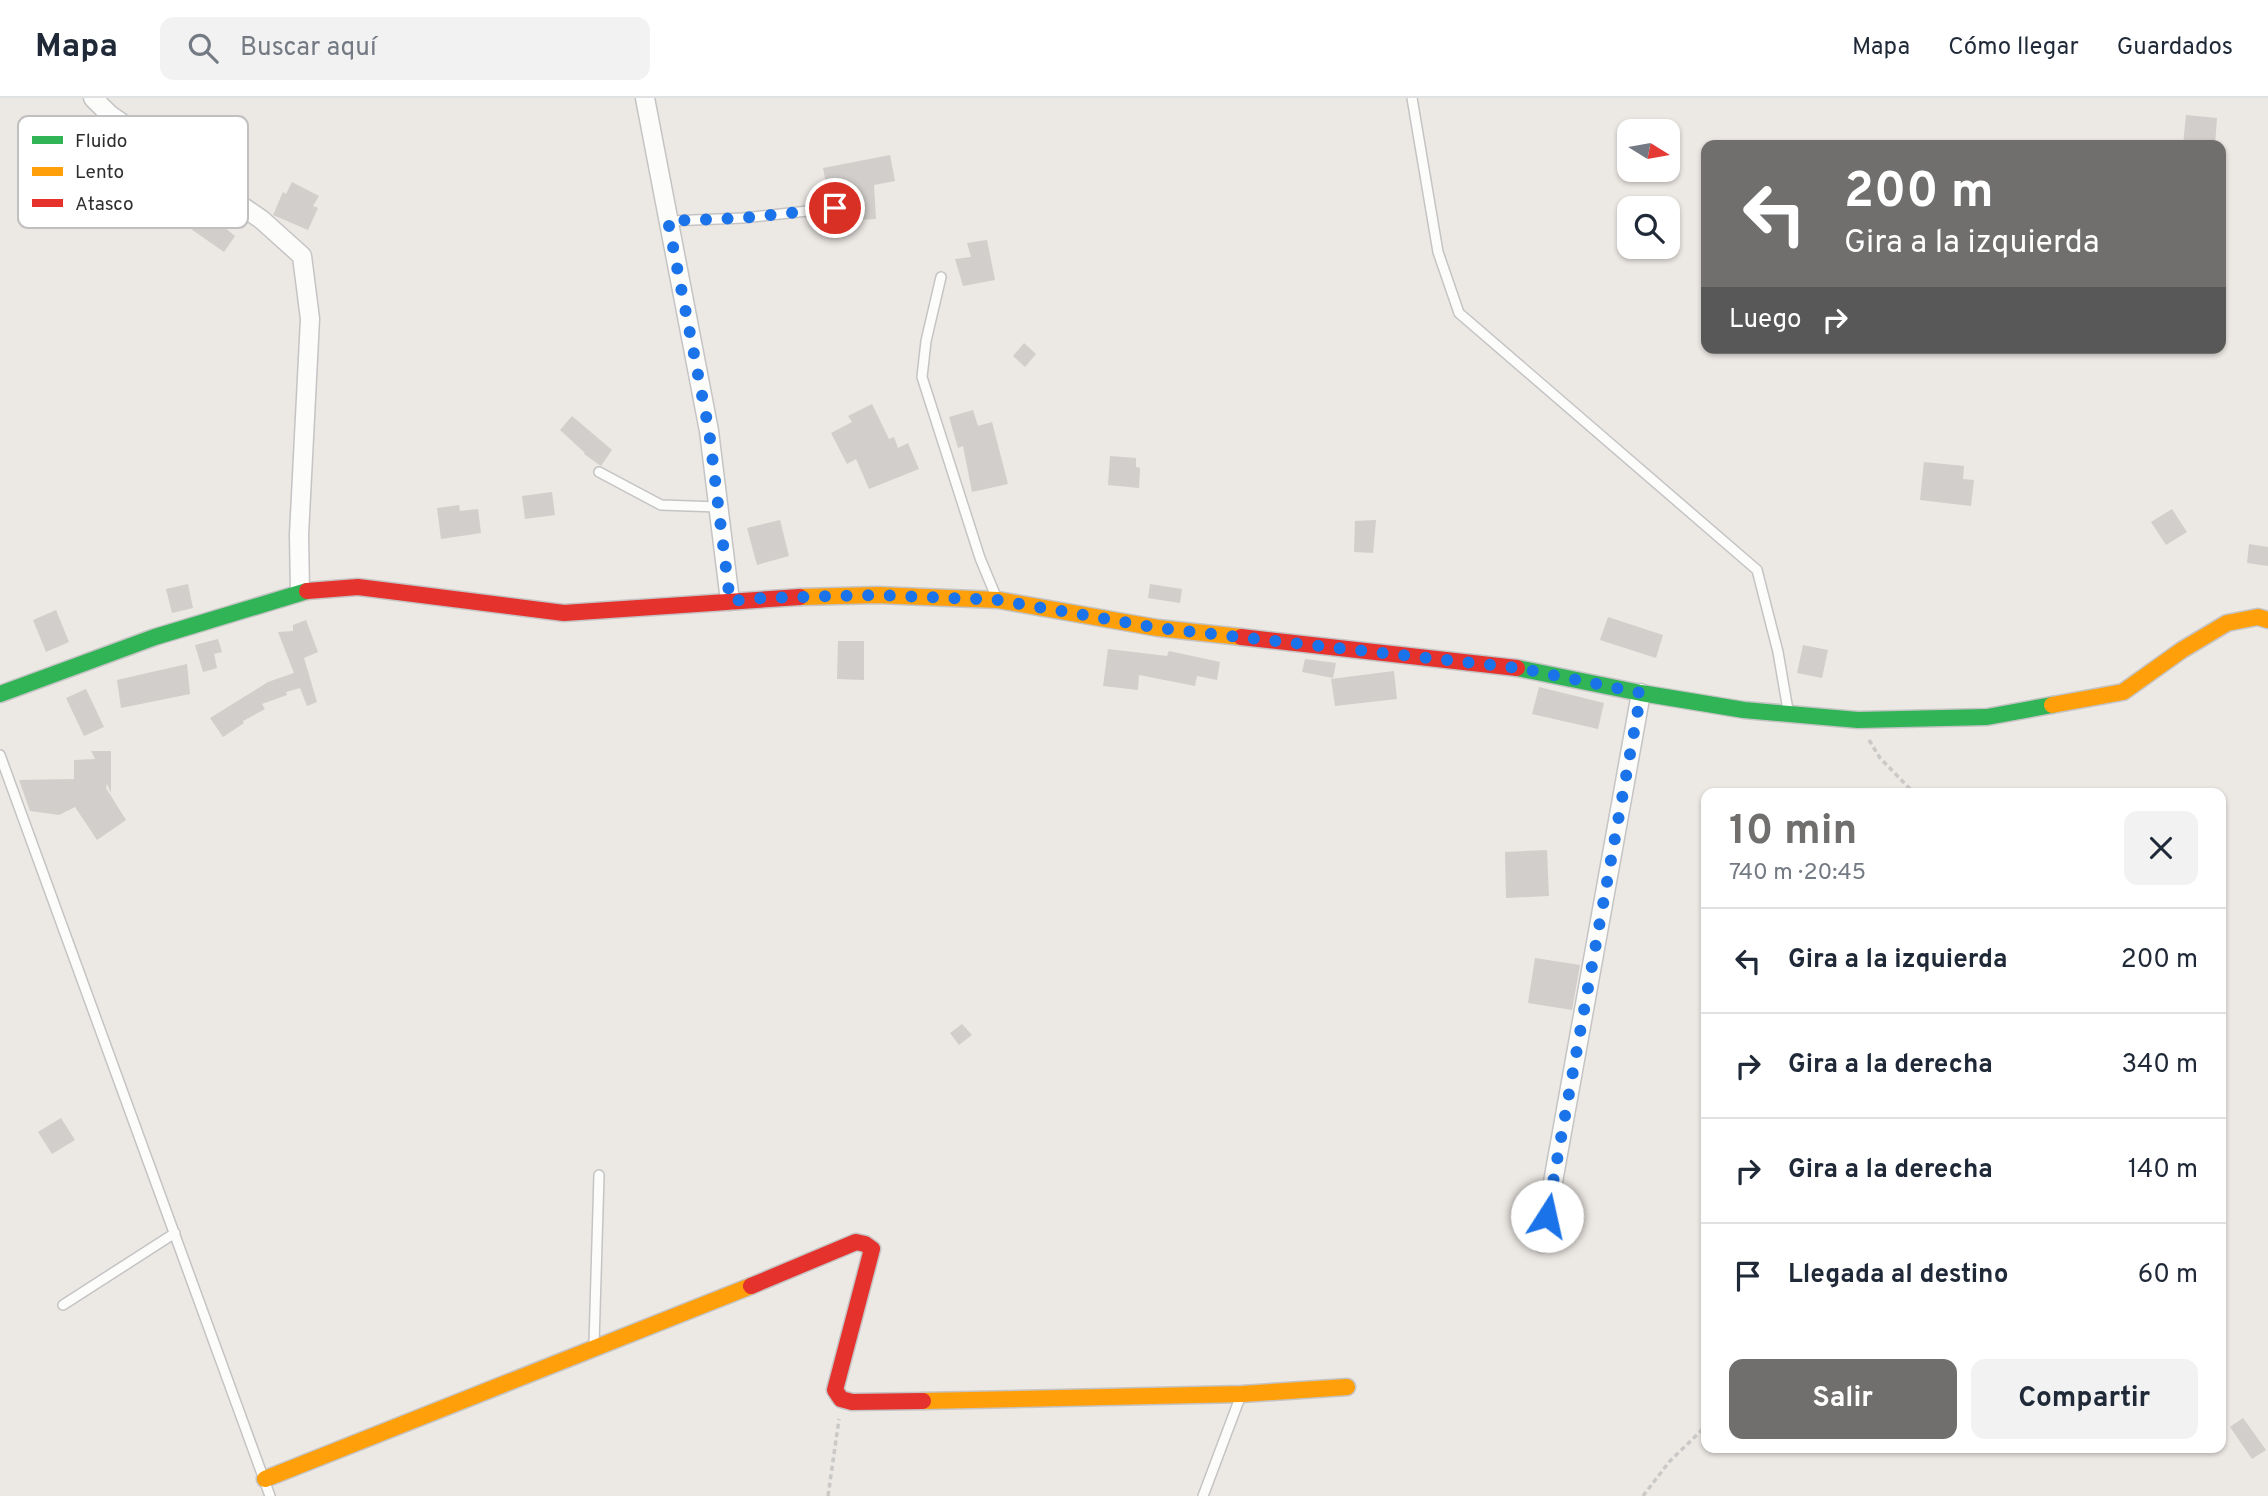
<!DOCTYPE html>
<html lang="es">
<head>
<meta charset="utf-8">
<style>
  :root { --surface:#fff; --page:#f2f2f3; --text:#1f2937; --muted:#747a83; --line:#e0e1e3; --accent:#706f6e }
  body { margin:0; font-family:Overpass,sans-serif; background:var(--page); color:var(--text); height:100vh; display:flex; flex-direction:column; font-size:26px; white-space:nowrap }
  * { box-sizing:border-box; margin:0 }
  p { font-size:23px; color:var(--muted) }
  .icon { flex:none; width:38px; height:38px; fill:none; stroke:currentColor; stroke-width:2; stroke-linecap:round; stroke-linejoin:round }
  .map { position:relative; flex:1; overflow:hidden }
  .sheet { position:absolute; left:1701px; top:690px; width:525px; height:665px; display:flex; flex-direction:column; background:var(--surface); border-radius:14px; box-shadow:0 2px 5px #0004 }
  .sheet>* { flex:none }
  .banner { position:absolute; left:1701px; top:42px; width:525px; height:214px; border-radius:14px; box-shadow:0 2px 5px #0004; background:#706f6e; color:#fff; overflow:hidden }
  .needle { width:46px; rotate:101deg }
  .controls { position:absolute; left:1617px; top:21px; display:grid; gap:14px }
  .controls a { display:grid; place-items:center; width:63px; height:63px; border-radius:14px; background:var(--surface); box-shadow:0 2px 5px #0004; font-size:35px }
  .pin { position:absolute; display:grid; place-items:center; width:60px; height:60px; color:#fff; margin:-30px; border:4px solid #fff; border-radius:50%; box-shadow:0 2px 7px #0007 }
  .me { position:absolute; width:77px; margin:-38px; rotate:10deg; stroke-linejoin:round; filter:drop-shadow(0 0 5px #0008) }
  .turn { display:flex; align-items:center; gap:24px; height:147px; padding:0 28px; font-size:32px }
  .turn .icon { width:91px; height:91px; stroke-width:2.5 }
  .turn b { display:block; font-size:49px; line-height:60px }
  .then { display:flex; align-items:center; height:66px; padding:0 28px; background:#0003; gap:14px; font-size:26px }
  .round { display:grid; place-items:center; flex:none; width:74px; height:74px; border-radius:14px; background:var(--page) }
  .head { display:flex; align-items:center; justify-content:space-between; height:119px; padding:0 28px }
  h1 { font-size:42px; font-weight:700; line-height:52px; color:var(--accent) }
  .cta { display:flex; gap:14px; margin-top:auto; padding:14px 28px }
  .cta a { flex:1; height:80px; border-radius:14px; background:var(--accent); color:#fff; font-size:28px; font-weight:700; line-height:80px; text-align:center }
  .cta a+a { background:var(--page); color:var(--text) }
  ul { padding:0; list-style:none }
  li { display:flex; align-items:center; gap:21px; height:105px; padding:0 28px; border-top:2px solid var(--line) }
  li div { flex:1 }
  li b { display:block; font-size:26px }
  li em { font-style:normal }
  header { display:flex; align-items:center; gap:42px; box-sizing:border-box; height:98px; padding:0 35px; background:var(--surface); border-bottom:2px solid var(--line) }
  header strong { font-size:33px }
  nav { display:flex; gap:38px; margin-inline-start:auto; font-size:24px }
  .search { width:490px; height:63px; background:var(--page); display:flex; align-items:center; gap:18px; box-sizing:border-box; padding:0 24px; border-radius:14px; color:var(--muted); font-size:26px }
  .map>svg:first-child { display:block }
  .building { fill:#d1cecb }
  .lines { fill:none; stroke-linecap:round; stroke-linejoin:round }
  .lane-casing { stroke:#c5c4c5; stroke-width:12 }
  .street-casing { stroke:#c5c4c5; stroke-width:21 }
  .fast-casing { stroke:#c5c4c5; stroke-width:19 }
  .slow-casing { stroke:#c5c4c5; stroke-width:19 }
  .jam-casing { stroke:#c5c4c5; stroke-width:19 }
  .path { stroke:#c9c9c8; stroke-width:3.5; stroke-dasharray:5 3.5; stroke-linecap:butt }
  .lane { stroke:#fcfcfb; stroke-width:9 }
  .street { stroke:#fcfcfb; stroke-width:18 }
  .fast { stroke:#30b455; stroke-width:16 }
  .slow { stroke:#ff9f0a; stroke-width:16 }
  .jam { stroke:#e5322d; stroke-width:16 }
  .route { stroke:#1a73e8; stroke-width:12; stroke-dasharray:0 21.6 }
  .key { fill:#fff; stroke:#c0c0c0; stroke-width:2 }
  .key-label { font-size:19px; fill:#2e2e2e }
</style>
</head>
<body>
<header>
<strong>Mapa</strong>
<div class="search"><svg class="icon" aria-label="search" viewBox="0 0 24 24"><circle cx="10" cy="10" r="6"/><path d="M15 15l6 6"/></svg>Buscar aquí</div>
<nav><a>Mapa</a><a>Cómo llegar</a><a>Guardados</a></nav>
</header>
<div class="map">
<svg width="2268" height="1398" viewBox="0 0 2268 1398">
  <rect width="100%" height="100%" fill="#ece8e4"/>
  <!-- building -->
  <path class="building" d="M2186,17l31,3 -2,27h-32z
    M890,57l5,26 -21,4 2,34 -17,1 -2,-32 -29,6 -5,-26z
    M292,84l27,14 -6,10 5,2 -10,22 -35,-15 10,-23 3,2z
    M209,106l21,15 -6,8 11,9 -11,16 -33,-23z
    M987,142l8,40 -32,6 -8,-27 16,-2 -4,-14z
    M1024,245l12,11 -11,13 -12,-11z
    M872,306l17,35 5,-2 4,11 10,-5 11,26 -50,20 -13,-30 -9,5 -16,-31 21,-11 -4,-6z
    M973,312l5,16 14,-4 16,62 -36,8 -9,-46 -5,2 -9,-31z
    M572,318l40,34 -11,16 -17,-12 1,-1 -25,-23z
    M1110,358l26,2v9l4,1 -1,20 -31,-3z
    M1924,364l40,4 -1,13 11,1 -3,26 -51,-6z
    M552,394l3,23 -30,4 -3,-23z
    M459,407l1,6 18,-2 3,24 -40,6 -4,-31z
    M2172,411l15,23 -21,13 -15,-23z
    M780,422l9,36 -32,9 -10,-37z
    M1376,422l-3,33 -19,-1 1,-31z
    M2249,446l19,3v19l-21,-3z
    M188,486l5,24 -21,5 -6,-24z
    M1150,486l32,5 -2,14 -32,-5z
    M56,512l13,32 -23,10 -13,-32z
    M1608,519l55,18 -7,23 -56,-18z
    M306,522l12,32 -14,6 13,44 -10,4 -7,-18 -14,4 1,3 -25,9 3,5 -22,12 1,2 -21,14 -13,-19 58,-36 26,-9 -16,-41 15,-1v-6z
    M218,541l4,13 -8,2 3,14 -14,4 -8,-27z
    M838,543h26v39l-27,-1z
    M1803,547l25,5 -6,28 -25,-5z
    M1108,551l59,7 2,-5 51,11 -3,18 -20,-4 -2,10 -56,-11 -1,15 -35,-4z
    M1305,561l31,4 -3,15 -31,-6z
    M187,566l3,30 -69,14 -4,-28z
    M1394,573l3,28 -62,7 -4,-27z
    M1539,589l65,16 -6,26 -66,-15z
    M86,591l18,38 -20,9 -18,-38z
    M91,653h20v42l-4,-9 -1,4 20,32 -29,20 -22,-33 -16,8 -29,-4 -11,-31 55,-1v-19l21,-1z
    M1547,752l2,46 -43,2 -1,-46z
    M1535,860l45,7 -8,45 -44,-7z
    M962,926l10,11 -13,10 -9,-12z
    M61,1020l14,22 -23,14 -14,-22z
    M2243,1320l23,32 -14,9 -22,-32z"/>
  <g class="lines">
    <defs>
      <path id="lane" d="M1412,0l26,154 21,61 298,257 21,82 10,58
        M669,123l74,-3 92,-10
        M941,179l-15,64 -4,36 58,181 17,41
        M599,374l62,33 57,2
        M0,657l270,741
        M63,1207l112,-72
        M594,1246l5,-169
        M1203,1398l38,-101"/>
      <path id="street" d="M93,0l17,17 152,105 40,36 8,63 -11,216 1,57
        M645,0l64,333 21,170
        M1542,1145l99,-550"/>
      <path id="fast" d="M1517,570l124,25 103,17 114,10 129,-3 65,-12
        M0,596l155,-57 152,-46"/>
      <path id="slow" d="M800,499l77,-2 121,5 160,28 83,9
        M2052,607l71,-13 59,-42 45,-27 31,-6 10,3
        M923,1303l319,-7 105,-7
        M265,1381l486,-193"/>
      <path id="jam" d="M307,493l51,-4 206,26 236,-16
        M1241,539l276,31
        M751,1188l105,-44 9,2 7,5 -37,141 6,9 11,3 71,-1"/>
    </defs>
    <!-- lane casing -->
    <use href="#lane" class="lane-casing"/>
    <!-- street casing -->
    <use href="#street" class="street-casing"/>
    <!-- fast casing -->
    <use href="#fast" class="fast-casing"/>
    <!-- slow casing -->
    <use href="#slow" class="slow-casing"/>
    <!-- jam casing -->
    <use href="#jam" class="jam-casing"/>
    <!-- path -->
    <path class="path" d="M1869,642l11,18 34,35
      M828,1398l11,-77
      M1643,1398l26,-34 37,-36"/>
    <!-- lane -->
    <use href="#lane" class="lane"/>
    <!-- street -->
    <use href="#street" class="street"/>
    <!-- fast -->
    <use href="#fast" class="fast"/>
    <!-- slow -->
    <use href="#slow" class="slow"/>
    <!-- jam -->
    <use href="#jam" class="jam"/>
  </g>
  <g class="lines">
    <!-- route -->
    <path class="route" d="M835,110l-92,10 -75,3 41,210 21,170 32,-3 115,-3 121,5 160,28 361,40 122,25 -94,523"/>
  </g>
  <!-- legend -->
  <rect x="18" y="18" width="230" height="112" rx="10" class="key"/>
  <rect x="32" y="38" width="31" height="8" fill="#30b455"/>
  <rect x="32" y="69" width="31" height="9" fill="#ff9f0a"/>
  <rect x="32" y="101" width="31" height="8" fill="#e5322d"/>
  <g class="key-label">
    <text x="75" y="49">Fluido</text>
    <text x="75" y="80">Lento</text>
    <text x="75" y="112">Atasco</text>
  </g>
</svg>
<div class="controls">
<a><svg class="needle" viewBox="-14 -14 28 28"><path d="M0-13l5 13h-10z" fill="#e53935"/><path d="M0 13l5-13h-10z" fill="#747a83"/></svg></a>
<a><svg class="icon" aria-label="search" viewBox="0 0 24 24"><circle cx="10" cy="10" r="6"/><path d="M15 15l6 6"/></svg></a>
</div>
<div class="pin" style="left:835px;top:110px;background:#d93025"><svg class="icon" aria-label="arrive" viewBox="0 0 24 24"><path d="M6 21V4h12l-3 4 3 4H6"/></svg></div>
<svg class="me" style="left:1547px;top:1118px" viewBox="-20 -20 40 40"><circle r="19" fill="#fff"/><path d="M0-13L10 11 0 6-10 11z" fill="#1a73e8"/></svg>
<div class="banner">
<div class="turn"><svg class="icon" aria-label="left" viewBox="0 0 24 24"><path d="M17 20v-9H6M10 6l-5 5 5 5"/></svg><div><b>200 m</b>Gira a la izquierda</div></div>
<div class="then">Luego<svg class="icon" aria-label="right" viewBox="0 0 24 24"><path d="M7 20v-9h11M14 6l5 5-5 5"/></svg></div>
</div>
<section class="sheet">
<div class="head"><div><h1>10 min</h1><p>740 m · 20:45</p></div><a class="round"><svg class="icon" aria-label="close" viewBox="0 0 24 24"><path d="M6 6l12 12M18 6L6 18"/></svg></a></div>
<ul>
<li><svg class="icon" aria-label="left" viewBox="0 0 24 24"><path d="M17 20v-9H6M10 6l-5 5 5 5"/></svg><div><b>Gira a la izquierda</b></div><em>200 m</em></li>
<li><svg class="icon" aria-label="right" viewBox="0 0 24 24"><path d="M7 20v-9h11M14 6l5 5-5 5"/></svg><div><b>Gira a la derecha</b></div><em>340 m</em></li>
<li><svg class="icon" aria-label="right" viewBox="0 0 24 24"><path d="M7 20v-9h11M14 6l5 5-5 5"/></svg><div><b>Gira a la derecha</b></div><em>140 m</em></li>
<li><svg class="icon" aria-label="arrive" viewBox="0 0 24 24"><path d="M6 21V4h12l-3 4 3 4H6"/></svg><div><b>Llegada al destino</b></div><em>60 m</em></li>
</ul>
<div class="cta"><a>Salir</a><a>Compartir</a></div>
</section>
</div>
</body>
</html>
